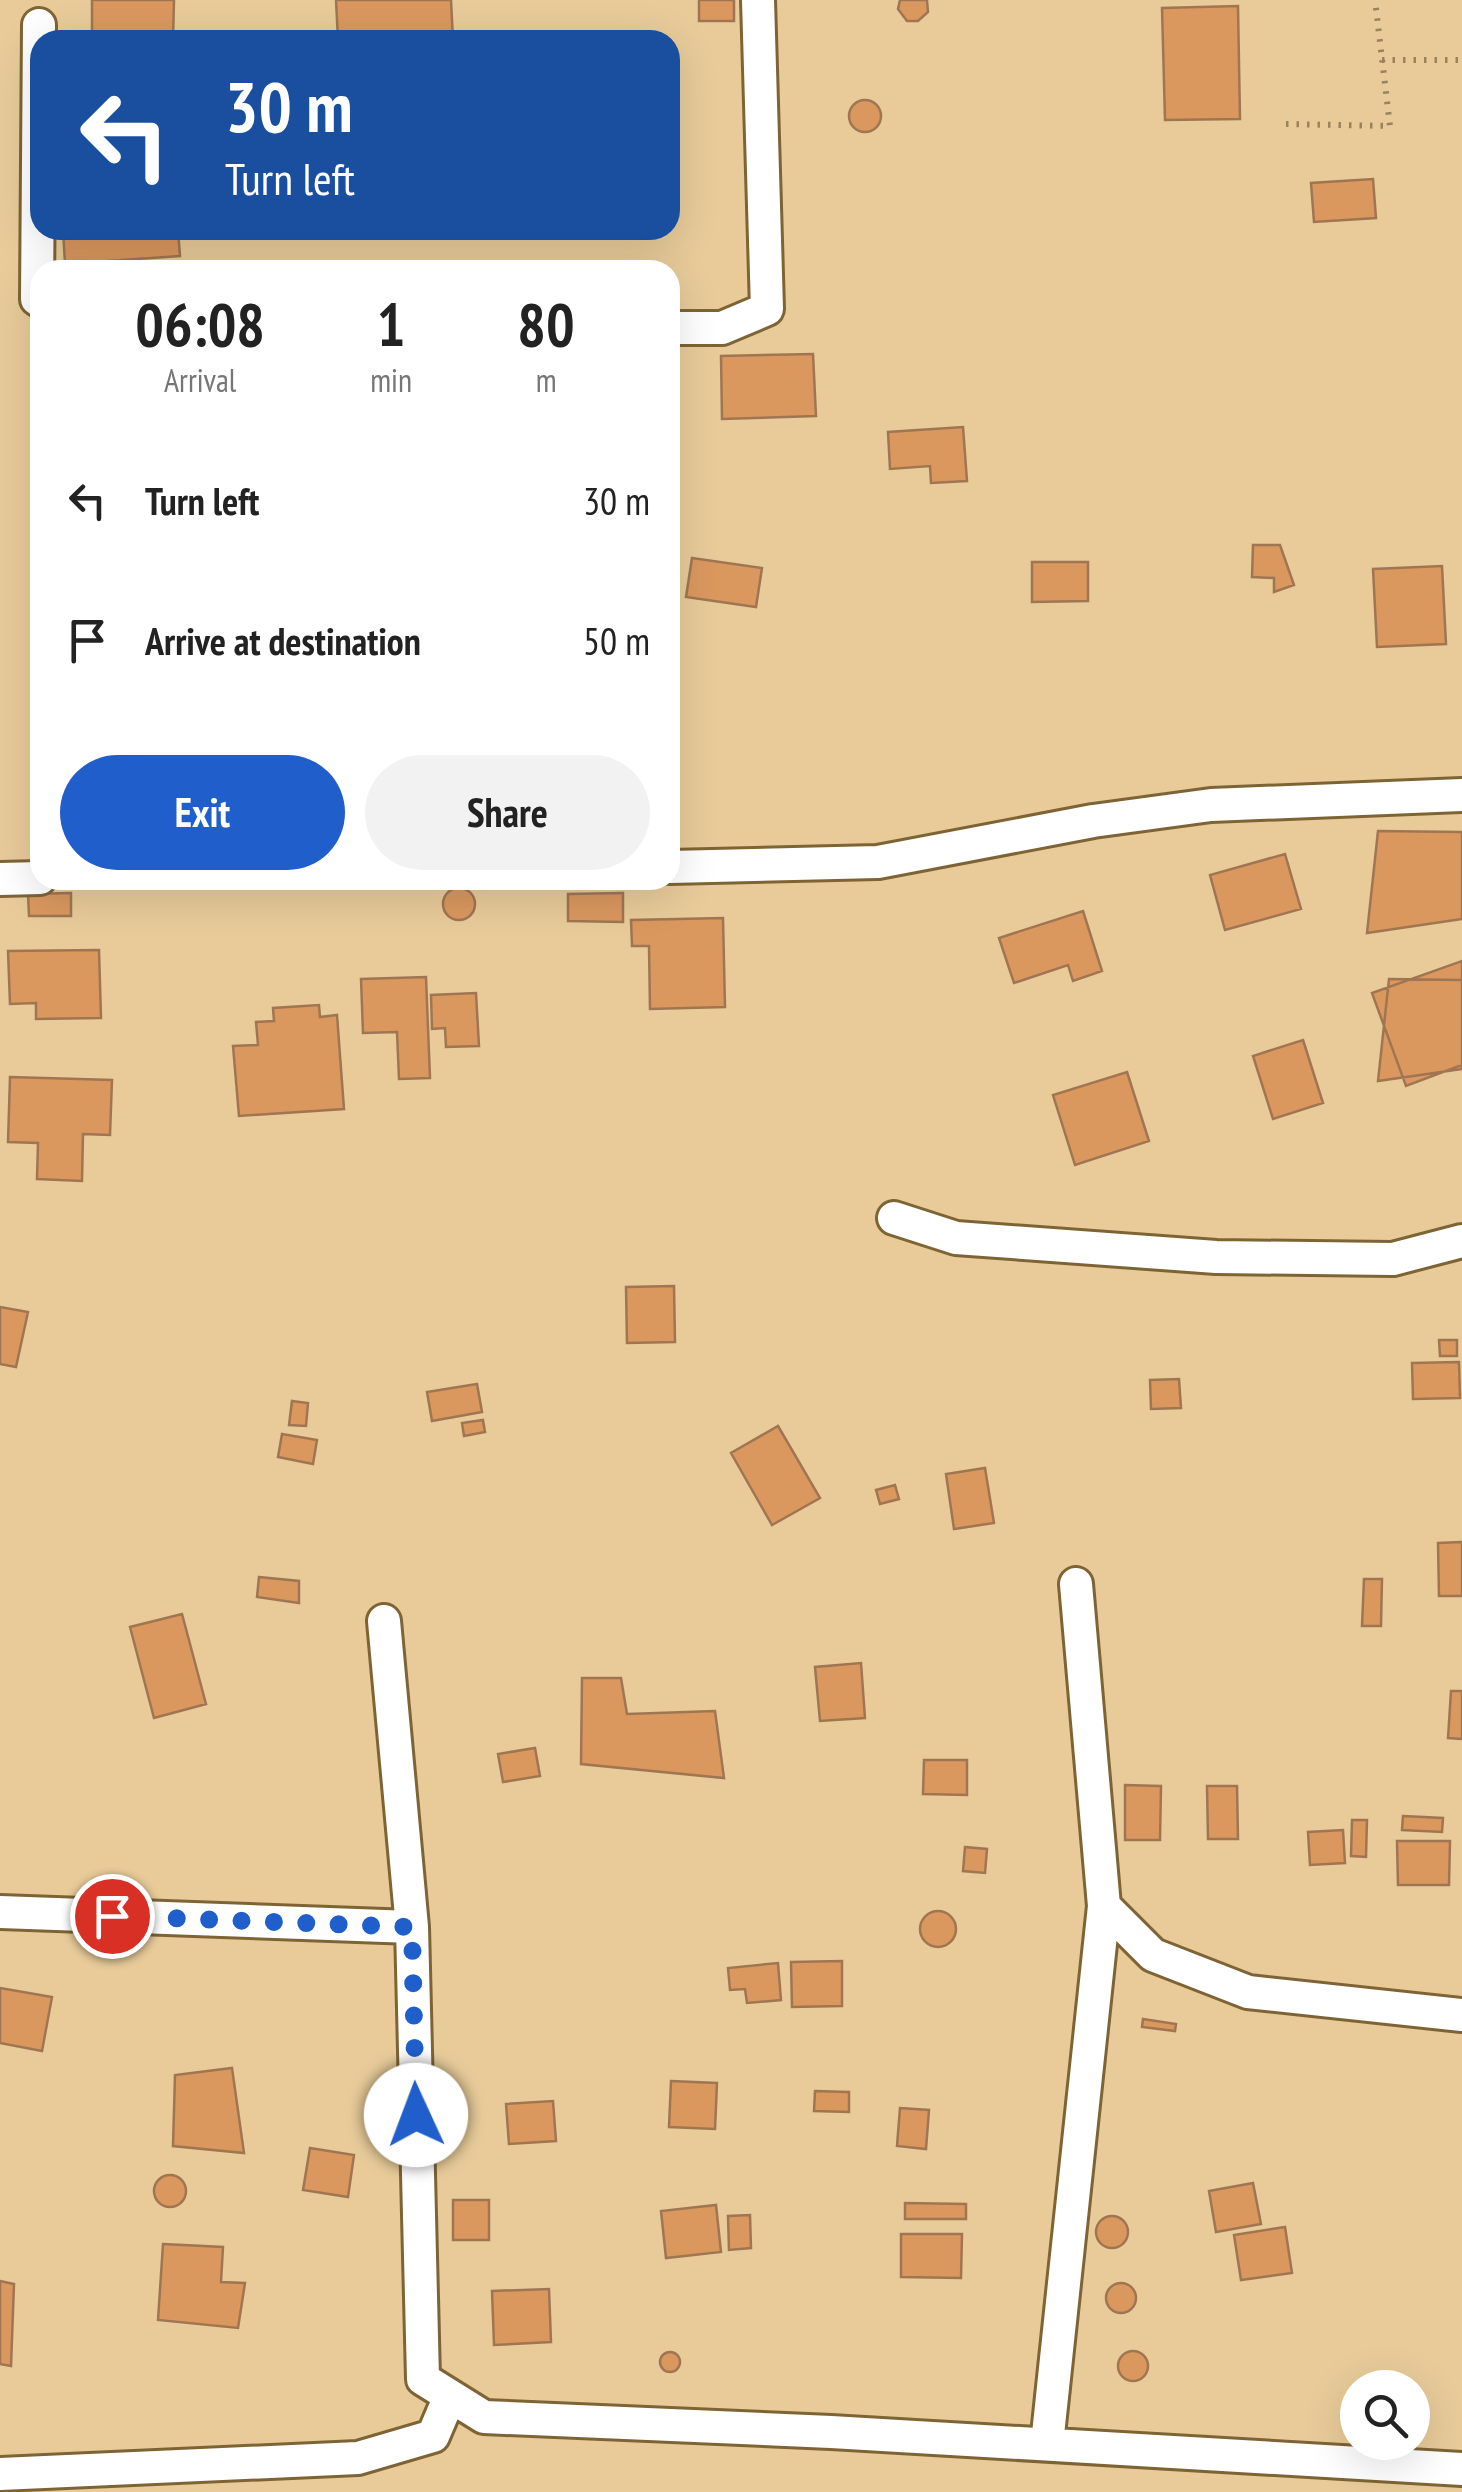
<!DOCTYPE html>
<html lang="en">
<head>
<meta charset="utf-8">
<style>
  :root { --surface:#fff; --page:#f2f2f2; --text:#222; --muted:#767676; --accent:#205ecb }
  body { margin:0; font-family:"PT Sans Narrow",sans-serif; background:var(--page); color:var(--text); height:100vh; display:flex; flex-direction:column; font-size:38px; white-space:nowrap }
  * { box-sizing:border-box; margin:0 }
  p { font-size:32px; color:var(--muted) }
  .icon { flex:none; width:55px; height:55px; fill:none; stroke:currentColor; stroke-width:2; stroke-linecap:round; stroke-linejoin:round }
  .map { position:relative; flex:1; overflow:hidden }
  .sheet { position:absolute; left:30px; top:260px; width:650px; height:630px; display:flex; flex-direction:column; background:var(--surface); border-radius:30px; box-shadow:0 10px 40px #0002 }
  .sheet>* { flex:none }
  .top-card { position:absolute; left:30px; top:30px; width:650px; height:210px; border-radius:30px; box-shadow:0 10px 40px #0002; background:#1a4fa0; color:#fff; overflow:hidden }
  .buttons { position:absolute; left:1340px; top:2370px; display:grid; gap:20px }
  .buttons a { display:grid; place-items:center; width:90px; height:90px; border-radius:50%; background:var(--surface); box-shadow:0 10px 40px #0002; font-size:50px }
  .pin { position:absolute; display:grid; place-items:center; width:85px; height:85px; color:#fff; margin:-42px; border:5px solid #fff; border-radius:50%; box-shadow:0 2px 10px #0007 }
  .me { position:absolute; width:110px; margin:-55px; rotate:358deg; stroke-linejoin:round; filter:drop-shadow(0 0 8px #0008) }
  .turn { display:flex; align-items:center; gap:35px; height:210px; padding:0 30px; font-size:45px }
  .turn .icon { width:130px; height:130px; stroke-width:2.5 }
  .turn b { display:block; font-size:70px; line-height:85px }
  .eta { display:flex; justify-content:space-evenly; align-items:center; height:170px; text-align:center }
  .eta b { font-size:60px; font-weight:600; line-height:70px }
  .cta { display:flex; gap:20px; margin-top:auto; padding:20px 30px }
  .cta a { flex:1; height:115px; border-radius:60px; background:var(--accent); color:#fff; font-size:40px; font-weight:600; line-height:115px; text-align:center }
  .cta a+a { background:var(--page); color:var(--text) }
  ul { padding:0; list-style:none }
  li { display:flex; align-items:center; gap:30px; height:140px; padding:0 30px }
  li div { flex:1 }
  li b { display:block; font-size:38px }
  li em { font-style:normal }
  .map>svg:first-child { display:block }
  .building { fill:#da985f; stroke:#a07652; stroke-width:2.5 }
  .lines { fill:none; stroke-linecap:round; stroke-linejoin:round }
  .minor-casing { stroke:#7e6435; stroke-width:38 }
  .path { stroke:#99835e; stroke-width:6; stroke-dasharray:2.5 8; stroke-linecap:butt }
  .minor { stroke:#fff; stroke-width:32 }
  .route { stroke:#205ecb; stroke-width:18; stroke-dasharray:0 32.4 }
</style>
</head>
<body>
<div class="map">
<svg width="1462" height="2492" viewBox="0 0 1462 2492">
  <rect width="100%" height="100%" fill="#e8cb99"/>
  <!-- building -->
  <path class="building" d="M92,0h82l-1,40h-81z
    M336,0h115l2,40h-115z
    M699,0h35v21h-35z
    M900,0h27l1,12 -10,9h-11l-9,-12z
    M1238,6l2,113 -75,1 -3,-112z
    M849 116a16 16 0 1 1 32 0a16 16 0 1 1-32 0Z
    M1373,179l3,39 -62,4 -3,-39z
    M63,230h115l2,26 -115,8z
    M813,354l3,62 -94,3 -1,-63z
    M963,427l4,54 -36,2 -1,-17 -40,3 -2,-37z
    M1253,545h27l14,40 -20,7v-14l-22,-1z
    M692,558l70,10 -6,39 -70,-10z
    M1032,562h56v39l-56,1z
    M1442,566l4,78 -69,3 -4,-78z
    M1378,831l84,1v87l-95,14z
    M1285,854l16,55 -76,21 -15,-55z
    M443 904a16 16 0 1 1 32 0a16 16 0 1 1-32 0Z
    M71,893v23h-42l-1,-22z
    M623,893v29l-55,-1v-27z
    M1083,911l19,60 -29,10 -5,-16 -54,18 -15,-45z
    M723,918l2,89 -75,2 -1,-63h-17l-1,-26z
    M99,950l2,68 -65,1v-16l-26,1 -2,-53z
    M1462,961v104l-56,21 -34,-93z
    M426,977l4,101 -31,1 -2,-47 -34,1 -2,-54z
    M1389,979l73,1v89l-84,12z
    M476,993l3,53 -33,1 -1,-19 -13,1 -1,-34z
    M319,1005l1,12 17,-2 7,94 -105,7 -6,-70 25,-1 -2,-23 18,-1 -1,-13z
    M1303,1040l20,63 -50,16 -20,-63z
    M1127,1072l22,69 -74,24 -22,-70z
    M10,1077l102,3 -2,55 -27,-1 -1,47 -45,-2 1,-36 -30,-1z
    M674,1286l1,56 -48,1 -1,-56z
    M0,1307l28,5 -12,55 -16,-3z
    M1439,1340h18v16h-17z
    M1459,1362l1,36 -47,1 -1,-36z
    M1179,1379l2,29 -30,1 -1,-29z
    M477,1384l5,28 -50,9 -5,-29z
    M292,1401l16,2 -2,23 -17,-1z
    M483,1420l2,12 -21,4 -2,-13z
    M778,1426l42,72 -48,27 -41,-72z
    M282,1434l35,6 -4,24 -35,-7z
    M985,1468l9,55 -40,6 -8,-55z
    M895,1485l4,14 -19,5 -4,-14z
    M1462,1542v54h-23l-1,-53z
    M259,1577l40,4v22l-42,-6z
    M1364,1579h18l-1,47h-19z
    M182,1614l24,90 -52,14 -24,-91z
    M861,1663l4,55 -45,3 -5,-54z
    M582,1678h39l6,36 88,-3 9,67 -143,-14z
    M1451,1691h11v48l-14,-1z
    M535,1748l5,28 -37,6 -5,-28z
    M924,1760h43v35l-44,-1z
    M1125,1785l36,1 -1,54h-35z
    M1207,1786h30l1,53h-30z
    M1403,1816l40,2 -1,14 -40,-2z
    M1352,1820h15l-1,37 -15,-1z
    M1343,1830l2,33 -35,2 -2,-33z
    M1397,1841h53l-1,44h-51z
    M965,1847l22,2 -2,24 -22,-2z
    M920 1929a18 18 0 1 1 36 0a18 18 0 1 1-36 0Z
    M842,1961v45l-50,1 -1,-45z
    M778,1963l3,37 -34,3 -2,-14 -15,1 -2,-22z
    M0,1988l52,9 -10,54 -42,-8z
    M1143,2019l33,5 -1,7 -33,-4z
    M232,2068l12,85 -71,-7 2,-71z
    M671,2081l46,2 -2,46 -46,-2z
    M815,2091l34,1v20l-35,-1z
    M553,2101l3,40 -47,3 -3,-40z
    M900,2108l29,2 -3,39 -29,-3z
    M310,2148l44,7 -6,42 -45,-7z
    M154 2191a16 16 0 1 1 32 0a16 16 0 1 1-32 0Z
    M1253,2183l8,41 -45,8 -7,-41z
    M453,2200h36v40h-36z
    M905,2203l61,1v15h-61z
    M716,2205l5,47 -55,6 -5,-47z
    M750,2215l1,33 -22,2 -1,-34z
    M1096 2232a16 16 0 1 1 32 0a16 16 0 1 1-32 0Z
    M1285,2227l7,46 -51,7 -7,-45z
    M901,2234h61l-1,44 -60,-1z
    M163,2244l60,3 -2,35 24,1 -7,45 -80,-8z
    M0,2281l14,3 -3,82 -11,-2z
    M1106 2298a15 15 0 1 1 30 0a15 15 0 1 1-30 0Z
    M549,2289l2,53 -57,3 -2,-54z
    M1118 2366a15 15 0 1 1 30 0a15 15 0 1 1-30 0Z
    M660 2362a10 10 0 1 1 20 0a10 10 0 1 1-20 0Z"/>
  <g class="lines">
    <defs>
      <path id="minor" d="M39,25l-2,274 3,2
        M670,328h52l45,-19 -9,-309
        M670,867l208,-5 215,-41 118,-16 251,-10
        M0,879l40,-1
        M894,1218l62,20 260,19 177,2 69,-18
        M384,1621l28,306
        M1104,1906l49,49 95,37 214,23
        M0,1912l412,15 11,452 61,38 347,15 631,37
        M1047,2444l57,-538 -28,-322
        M0,2474l358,-16 75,-22 17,-40"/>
    </defs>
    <!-- minor casing -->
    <use href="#minor" class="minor-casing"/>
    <!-- path -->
    <path class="path" d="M1382,60h80
      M1286,124l104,2 -15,-126"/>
    <!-- minor -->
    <use href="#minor" class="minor"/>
  </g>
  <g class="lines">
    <!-- route -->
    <path class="route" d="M112,1916l300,11 4,188"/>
  </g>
</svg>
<div class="buttons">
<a><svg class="icon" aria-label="search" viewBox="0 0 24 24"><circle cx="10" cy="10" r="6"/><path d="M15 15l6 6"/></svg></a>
</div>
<div class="pin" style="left:112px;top:1916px;background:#d93025"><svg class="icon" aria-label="arrive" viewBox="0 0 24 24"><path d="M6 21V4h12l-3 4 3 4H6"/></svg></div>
<svg class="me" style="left:416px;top:2115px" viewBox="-20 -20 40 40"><circle r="19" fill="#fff"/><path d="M0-13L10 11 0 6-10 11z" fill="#205ecb"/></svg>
<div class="top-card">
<div class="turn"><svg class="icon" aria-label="left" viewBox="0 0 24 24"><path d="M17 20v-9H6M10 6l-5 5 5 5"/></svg><div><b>30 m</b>Turn left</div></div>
</div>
<section class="sheet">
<div class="eta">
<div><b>06:08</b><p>Arrival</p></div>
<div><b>1</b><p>min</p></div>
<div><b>80</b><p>m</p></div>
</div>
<ul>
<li><svg class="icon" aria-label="left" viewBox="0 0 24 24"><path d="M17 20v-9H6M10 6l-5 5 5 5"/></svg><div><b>Turn left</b></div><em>30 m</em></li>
<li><svg class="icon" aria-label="arrive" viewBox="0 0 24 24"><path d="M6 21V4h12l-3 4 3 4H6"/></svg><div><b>Arrive at destination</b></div><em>50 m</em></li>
</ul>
<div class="cta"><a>Exit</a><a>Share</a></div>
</section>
</div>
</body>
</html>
